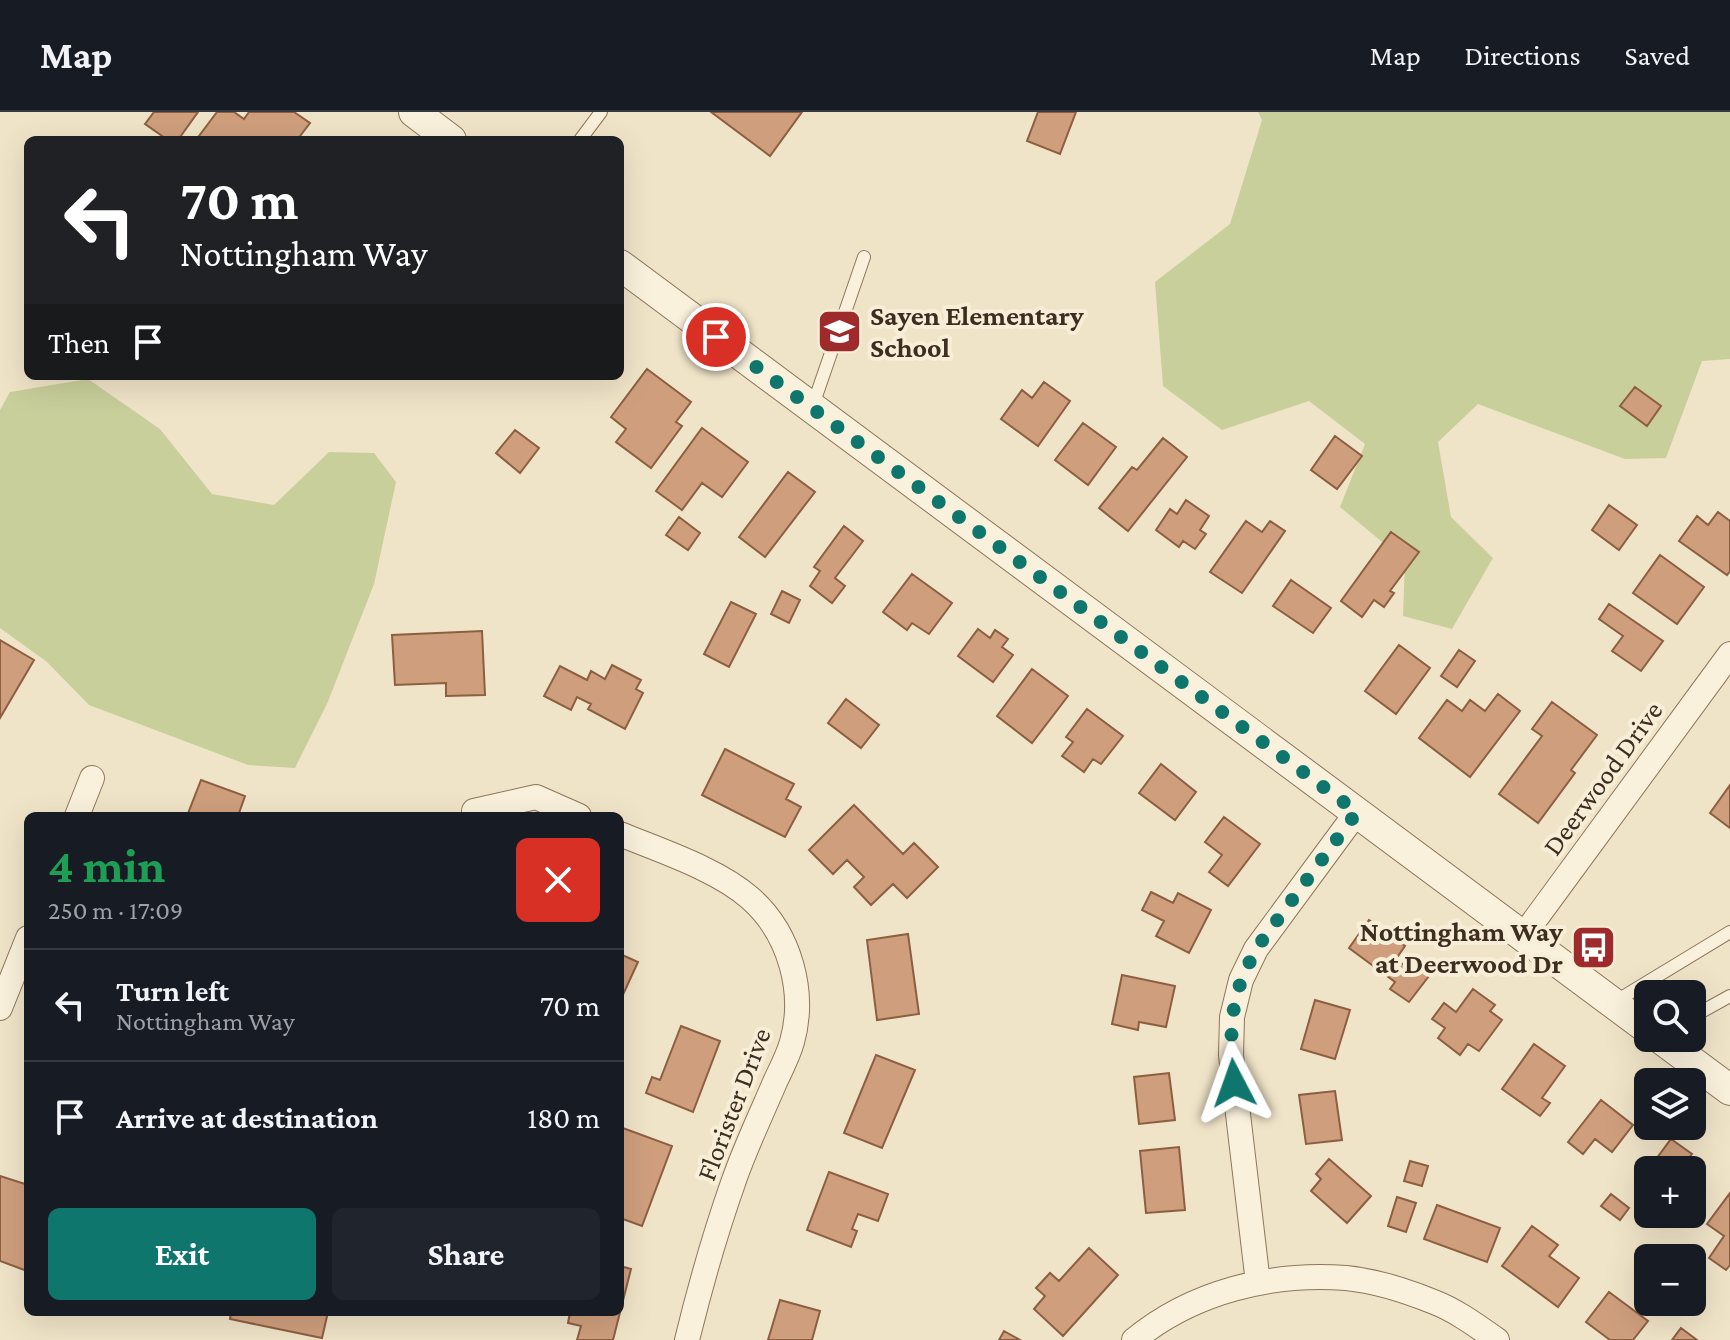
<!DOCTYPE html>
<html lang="en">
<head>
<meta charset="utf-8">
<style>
  :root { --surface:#171b24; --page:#20242c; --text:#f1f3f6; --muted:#9ea1a6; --line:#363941; --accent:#0f766e }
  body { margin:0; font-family:"Crimson Pro",serif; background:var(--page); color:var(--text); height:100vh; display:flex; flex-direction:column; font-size:30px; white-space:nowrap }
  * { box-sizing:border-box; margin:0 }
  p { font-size:26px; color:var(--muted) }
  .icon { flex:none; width:44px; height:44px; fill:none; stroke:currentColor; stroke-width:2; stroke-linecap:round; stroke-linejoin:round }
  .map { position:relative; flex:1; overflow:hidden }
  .panel { position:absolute; left:24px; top:700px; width:600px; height:504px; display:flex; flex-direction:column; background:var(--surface); border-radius:12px; box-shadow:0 8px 32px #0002 }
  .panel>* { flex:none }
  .banner { position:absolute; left:24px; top:24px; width:600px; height:244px; border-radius:12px; box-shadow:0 8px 32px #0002; background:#202124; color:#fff; overflow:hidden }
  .fabs { position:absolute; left:1634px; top:868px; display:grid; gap:16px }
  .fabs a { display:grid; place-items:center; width:72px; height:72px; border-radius:12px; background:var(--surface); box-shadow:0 8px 32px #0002; font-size:40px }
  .pin { position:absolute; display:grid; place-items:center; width:68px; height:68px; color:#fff; margin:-34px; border:4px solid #fff; border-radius:50%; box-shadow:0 2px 8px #0007 }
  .me { position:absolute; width:88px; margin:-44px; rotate:356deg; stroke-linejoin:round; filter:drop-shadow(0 0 6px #0008) }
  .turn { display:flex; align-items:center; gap:28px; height:168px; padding:0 24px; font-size:36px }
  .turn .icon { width:104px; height:104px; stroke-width:2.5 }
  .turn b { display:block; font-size:56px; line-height:68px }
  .then { display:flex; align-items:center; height:76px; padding:0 24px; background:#0003; gap:16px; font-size:30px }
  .round { display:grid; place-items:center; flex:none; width:84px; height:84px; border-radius:12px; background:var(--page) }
  .overview { display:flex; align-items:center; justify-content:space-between; height:136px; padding:0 24px }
  h1 { font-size:48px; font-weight:700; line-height:60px; color:#1e9e55 }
  .button { display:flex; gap:16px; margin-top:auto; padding:16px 24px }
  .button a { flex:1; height:92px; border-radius:12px; background:var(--accent); color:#fff; font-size:32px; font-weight:700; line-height:92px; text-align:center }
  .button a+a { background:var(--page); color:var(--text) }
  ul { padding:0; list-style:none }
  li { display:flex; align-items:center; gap:24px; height:112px; padding:0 24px; border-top:2px solid var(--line) }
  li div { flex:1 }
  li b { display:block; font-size:30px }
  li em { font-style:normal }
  header { display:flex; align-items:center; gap:48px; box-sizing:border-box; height:112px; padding:0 40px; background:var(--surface); border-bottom:2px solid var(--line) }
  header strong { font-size:38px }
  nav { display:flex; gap:44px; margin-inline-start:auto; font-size:28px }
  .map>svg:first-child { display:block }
  .green { fill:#c9cf9b }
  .building { fill:#cf9f7d; stroke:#8d5f41; stroke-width:2 }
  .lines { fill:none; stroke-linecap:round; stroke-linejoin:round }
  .service-casing { stroke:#8d765c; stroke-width:14 }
  .minor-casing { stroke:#8d765c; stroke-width:26 }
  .tertiary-casing { stroke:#8d765c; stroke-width:32 }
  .service { stroke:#faf1dc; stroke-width:12 }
  .minor { stroke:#faf1dc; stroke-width:24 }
  .tertiary { stroke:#faf1dc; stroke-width:30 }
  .route { stroke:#0f766e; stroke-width:14; stroke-dasharray:0 25.2 }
  .labels { text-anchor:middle; stroke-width:8; stroke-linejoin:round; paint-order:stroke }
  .poi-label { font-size:28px; font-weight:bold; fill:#3d2e20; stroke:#f7eed8; text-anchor:start }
  .street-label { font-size:28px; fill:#3d2e20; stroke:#f7eed8 }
</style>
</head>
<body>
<header>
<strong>Map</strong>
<nav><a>Map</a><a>Directions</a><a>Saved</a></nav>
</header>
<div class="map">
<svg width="1730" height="1228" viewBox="0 0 1730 1228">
  <rect width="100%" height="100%" fill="#f0e4c8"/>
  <!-- green -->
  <path class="green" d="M1258,0h472v247l-28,2 -36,97 -41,1 -147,-55 -40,38 13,75 42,41 -41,71 -49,-13 2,-55 -65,-54 25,-63 -56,-43 -87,29 -59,-44 -8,-104 75,-58 32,-104z
    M88,267l72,50 52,65 62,11 55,-53 45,1 22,29 -22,102 -47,120 -32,64 -47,-3 -159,-60 -42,-43 -47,-34v-218l10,-18z"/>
  <!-- building -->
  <path class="building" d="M154,0h44l-20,28h-10l-23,-16z
    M217,0h17l10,7 5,-7h45l16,11 -13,17h-101z
    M711,0h91l-32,44z
    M1038,0h38l-16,42 -33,-13z
    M647,257l44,33 -15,20 6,4 -31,42 -35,-26 10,-13 -15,-12z
    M1044,270l26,19 -32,45 -37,-27 21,-29 10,8z
    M1635,275l26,19 -14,20 -27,-20z
    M1083,311l33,24 -28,38 -33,-25z
    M702,316l46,34 -26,35 -20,-14 -20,27 -26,-19z
    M515,318l24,18 -19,25 -24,-20z
    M1335,324l27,20 -25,33 -26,-19z
    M1163,326l24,19 -59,74 -29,-23 33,-41 5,3z
    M788,360l27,20 -50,65 -26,-20z
    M1186,388l23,16 -9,14 6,4 -11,15 -12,-8 -4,6 -23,-17 14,-21 7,5z
    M1609,393l28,20 -18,25 -27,-20z
    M1718,400l12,9v50l-3,4 -48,-34 18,-25 11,9z
    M679,405l21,16 -12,17 -22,-15z
    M1246,409l16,11 8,-11 15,10 -43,62 -32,-21z
    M844,414l19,15 -28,37 10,8 -13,17 -22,-17 10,-15 -6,-4z
    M1391,420l28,20 -29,39 4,2 -10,14 -10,-7 -12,17 -21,-16z
    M1660,443l44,32 -27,37 -44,-31z
    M912,462l40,29 -23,31 -17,-11 -5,7 -24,-18z
    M1291,468l40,28 -18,25 -40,-27z
    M782,479l18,9 -11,23 -18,-9z
    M731,490l25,12 -27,53 -25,-13z
    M1609,492l54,37 -22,30 -29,-20 11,-15 -24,-17z
    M978,517l12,9 5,-8 13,9 -6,8 11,8 -20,27 -35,-26z
    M482,519l3,64 -39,1v-13l-51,2 -3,-50z
    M0,528l34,20 -34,58z
    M1399,533l31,23 -34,46 -31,-23z
    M1459,538l16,11 -18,26 -16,-11z
    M612,553l29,15 -5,9 7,4 -18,36 -37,-20 3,-5 -14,-7 -6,13 -27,-14 16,-30 27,14 4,-9 14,8z
    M1032,557l36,27 -36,47 -35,-27z
    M1498,582l22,17 -50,66 -51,-39 28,-38 15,11 8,-11 15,11z
    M846,587l33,26 -18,23 -33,-25z
    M1552,590l45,33 -26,35 4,3 -37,50 -39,-29 43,-58 -10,-7z
    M1087,597l36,27 -22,28 -8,-5 -9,13 -22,-16 11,-14 -7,-5z
    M725,637l69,35 -8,15 15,8 -16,30 -83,-42z
    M1161,652l35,28 -21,28 -36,-27z
    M201,668l44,16 -7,20h-51z
    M1730,673v43l-20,-15z
    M854,693l49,49 11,-11 24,24 -31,31 -14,-14 -22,21 -17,-18 10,-10 -17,-17 -14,14 -24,-24z
    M1224,705l36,27 -32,42 -19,-14 13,-17 -17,-13z
    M1151,780l22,11 5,-10 33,17 -22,43 -33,-17 8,-15 -22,-11z
    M1369,808l36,26 -9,13 12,9 3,-5 18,13 -20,26 -19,-13 5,-7 -46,-34z
    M908,822l11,80 -42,6 -10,-80z
    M620,842l18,8 -16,35 -2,-1z
    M1122,863l53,11 -9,41 -27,-5 -1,8 -26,-6z
    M1473,877l22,16 -5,6 12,9 -23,31 -11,-7 -8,11 -22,-17 7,-10 -13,-9 12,-16 12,9z
    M1315,888l35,10 -15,49 -34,-10z
    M681,914l39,15 -27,71 -47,-19 6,-16 8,3z
    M1534,932l31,22 -23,32 8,5 -10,13 -38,-27z
    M876,943l39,15 -33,78 -38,-15z
    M1169,961l6,47 -36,4 -5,-47z
    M1335,979l7,49 -36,4 -7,-49z
    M1601,988l32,25 -21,27 -17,-13 -12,15 -15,-12z
    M620,1015l52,19 -30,80 -22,-8z
    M1671,1027l21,15 -4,5 11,9 -7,10v-8h-44z
    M1179,1035l6,63 -39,3 -6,-62z
    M1329,1047l42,37 -24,27 -36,-32 10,-12 -5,-5z
    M1410,1049l18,5 -6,20 -18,-5z
    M1648,1058v22l-11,-7z
    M829,1060l59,22 -10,27 -20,-7 -6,15 5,2 -6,16 -44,-17z
    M0,1064l28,9 -1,86 -27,-10z
    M1730,1081v72l-4,5 -17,-12 15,-22 -17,-12z
    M1611,1082l18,14 -9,12 -19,-14z
    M1397,1085l19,6 -10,29 -18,-6z
    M1437,1093l63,23 -13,34 -63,-23z
    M1532,1114l26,19 -9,11 30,22 -21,29 -56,-41z
    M1089,1136l29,27 -55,61 -29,-27 11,-13 -9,-8 14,-15 9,8z
    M620,1154l11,3 -18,71h-36l4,-14 -13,-3 2,-11h50z
    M1609,1180l39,29 -15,19h-23l-24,-18z
    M780,1188l40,11 -8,29h-44z
    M231,1200h97l-6,26 -92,-19z
    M1681,1216l16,12h-25z
    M1004,1219l16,9h-21z"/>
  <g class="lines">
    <defs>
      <path id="service" d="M580,28l21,-28
        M812,296l52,-151
        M1613,891l117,-71
        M1692,905l38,-21"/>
      <path id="minor" d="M474,699l62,-14 43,19
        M77,704l15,-38
        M620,722c41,17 97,35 130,64 40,35 56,94 42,144 -4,14 -11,27 -17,40 -14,33 -30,66 -42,101 -18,51 -33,104 -46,157
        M1523,824l207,-282
        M0,896l28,-70
        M1258,1171l-27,-228 1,-38 9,-37 15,-31 101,-137
        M1134,1228c58,-48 138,-68 212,-62 30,3 61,13 88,24 23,9 43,24 63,38"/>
      <path id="tertiary" d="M414,0l37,28
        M620,153l1028,764
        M1660,926l70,52"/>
    </defs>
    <!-- service casing -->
    <use href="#service" class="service-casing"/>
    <!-- minor casing -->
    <use href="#minor" class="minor-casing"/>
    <!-- tertiary casing -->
    <use href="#tertiary" class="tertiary-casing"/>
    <!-- service -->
    <use href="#service" class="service"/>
    <!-- minor -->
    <use href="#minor" class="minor"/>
    <!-- tertiary -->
    <use href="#tertiary" class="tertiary"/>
  </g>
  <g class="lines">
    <!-- route -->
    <path class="route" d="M716,225l641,475 -101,137 -15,31 -9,37 -1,38 3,28"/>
  </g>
  <!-- icons -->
  <defs>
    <symbol id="school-square" viewBox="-11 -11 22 22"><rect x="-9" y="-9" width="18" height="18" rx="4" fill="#9e2a2b" stroke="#f7eed8"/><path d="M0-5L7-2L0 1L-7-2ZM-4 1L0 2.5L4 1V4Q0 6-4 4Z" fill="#fff"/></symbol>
    <symbol id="bus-square" viewBox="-11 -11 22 22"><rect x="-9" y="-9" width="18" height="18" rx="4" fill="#9e2a2b" stroke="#f7eed8"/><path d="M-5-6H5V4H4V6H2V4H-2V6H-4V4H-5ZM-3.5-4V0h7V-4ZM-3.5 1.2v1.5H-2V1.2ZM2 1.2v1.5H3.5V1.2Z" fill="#fff"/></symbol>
  </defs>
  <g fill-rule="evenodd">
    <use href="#school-square" x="814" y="194" width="51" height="51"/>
    <use href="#bus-square" x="1568" y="810" width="51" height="51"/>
  </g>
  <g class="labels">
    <!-- poi labels -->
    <g class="poi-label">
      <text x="870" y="213">Sayen Elementary<tspan x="870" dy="32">School</tspan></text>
      <text x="1563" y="829" text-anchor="end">Nottingham Way<tspan x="1563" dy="32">at Deerwood Dr</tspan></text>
    </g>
    <!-- street labels -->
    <g class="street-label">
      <text transform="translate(1602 666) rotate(-54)" y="10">Deerwood Drive</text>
      <text transform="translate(733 992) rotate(-69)" y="10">Florister Drive</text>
    </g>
  </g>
</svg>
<div class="fabs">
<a><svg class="icon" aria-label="search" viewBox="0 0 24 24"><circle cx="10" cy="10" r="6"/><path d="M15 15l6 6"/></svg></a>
<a><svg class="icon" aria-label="layers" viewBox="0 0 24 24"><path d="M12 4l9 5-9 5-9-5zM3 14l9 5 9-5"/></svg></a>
<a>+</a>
<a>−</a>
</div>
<div class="pin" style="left:716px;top:225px;background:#d93025"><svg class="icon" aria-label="arrive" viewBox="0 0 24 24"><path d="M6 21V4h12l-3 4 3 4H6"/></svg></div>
<svg class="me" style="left:1234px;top:971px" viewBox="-20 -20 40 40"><path d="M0-17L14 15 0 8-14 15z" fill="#0f766e" stroke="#fff" stroke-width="4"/></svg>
<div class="banner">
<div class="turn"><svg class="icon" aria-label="left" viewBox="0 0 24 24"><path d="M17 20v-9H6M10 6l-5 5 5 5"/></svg><div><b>70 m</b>Nottingham Way</div></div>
<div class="then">Then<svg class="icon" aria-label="arrive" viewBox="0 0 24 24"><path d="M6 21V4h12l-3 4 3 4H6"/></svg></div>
</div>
<section class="panel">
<div class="overview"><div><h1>4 min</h1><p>250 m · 17:09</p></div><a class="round" style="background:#d93025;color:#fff"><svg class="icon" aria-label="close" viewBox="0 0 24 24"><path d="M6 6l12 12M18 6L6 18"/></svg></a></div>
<ul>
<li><svg class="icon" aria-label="left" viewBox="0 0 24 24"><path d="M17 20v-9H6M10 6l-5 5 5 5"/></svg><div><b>Turn left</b><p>Nottingham Way</p></div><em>70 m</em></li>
<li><svg class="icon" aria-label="arrive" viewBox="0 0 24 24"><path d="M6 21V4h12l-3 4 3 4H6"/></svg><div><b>Arrive at destination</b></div><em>180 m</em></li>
</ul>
<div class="button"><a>Exit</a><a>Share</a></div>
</section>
</div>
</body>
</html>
